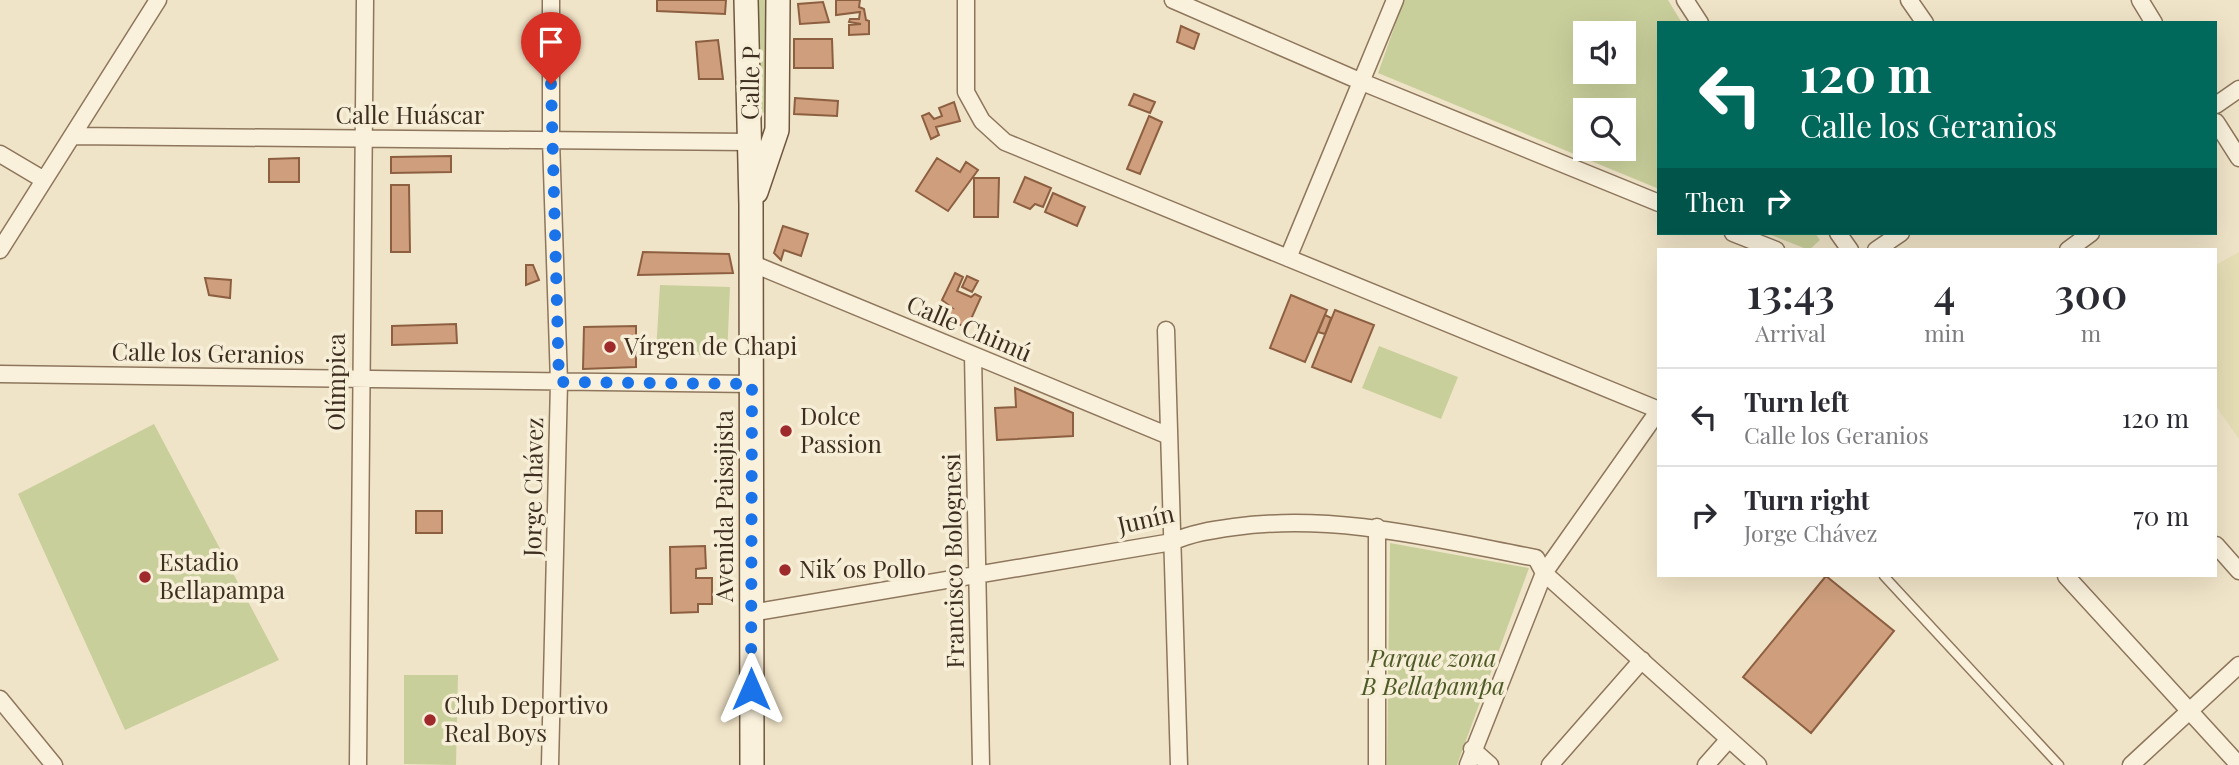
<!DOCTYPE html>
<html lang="en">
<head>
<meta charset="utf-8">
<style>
  :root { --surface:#fff; --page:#f2f2f3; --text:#2b2b33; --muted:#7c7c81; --line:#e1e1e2 }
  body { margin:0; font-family:"Playfair Display",serif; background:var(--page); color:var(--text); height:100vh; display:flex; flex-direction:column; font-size:26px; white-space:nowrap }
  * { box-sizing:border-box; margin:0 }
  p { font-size:23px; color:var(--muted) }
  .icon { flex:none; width:38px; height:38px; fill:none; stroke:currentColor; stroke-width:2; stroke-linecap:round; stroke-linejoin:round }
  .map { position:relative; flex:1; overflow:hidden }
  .sheet { position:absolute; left:1657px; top:248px; width:560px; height:329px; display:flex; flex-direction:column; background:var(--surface); border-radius:0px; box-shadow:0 7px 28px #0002 }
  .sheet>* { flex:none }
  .top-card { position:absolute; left:1657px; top:21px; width:560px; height:214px; border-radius:0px; box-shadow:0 7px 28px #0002; background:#00695c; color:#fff; overflow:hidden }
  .fabs { position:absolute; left:1573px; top:21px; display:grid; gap:14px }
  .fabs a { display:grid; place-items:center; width:63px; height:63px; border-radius:0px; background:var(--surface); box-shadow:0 7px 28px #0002; font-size:35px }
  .pin { position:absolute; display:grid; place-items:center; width:60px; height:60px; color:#fff; margin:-72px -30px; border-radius:50% 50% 50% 0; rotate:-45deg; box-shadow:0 0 7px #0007 }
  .pin .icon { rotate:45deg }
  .me { position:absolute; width:77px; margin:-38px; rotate:0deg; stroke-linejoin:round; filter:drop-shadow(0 0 5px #0008) }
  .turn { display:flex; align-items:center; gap:24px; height:147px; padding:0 28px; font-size:32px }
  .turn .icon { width:91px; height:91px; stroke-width:2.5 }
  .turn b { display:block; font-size:49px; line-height:60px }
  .then { display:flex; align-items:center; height:66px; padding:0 28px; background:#0003; gap:14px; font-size:26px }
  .eta { display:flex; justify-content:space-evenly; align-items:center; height:119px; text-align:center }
  .eta b { font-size:42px; font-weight:600; line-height:49px }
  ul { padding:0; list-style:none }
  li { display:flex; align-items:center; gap:21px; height:98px; padding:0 28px; border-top:2px solid var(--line) }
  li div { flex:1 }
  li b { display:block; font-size:26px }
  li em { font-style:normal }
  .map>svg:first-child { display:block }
  .farmland { fill:#e6deb5 }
  .green { fill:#c9cf9b; fill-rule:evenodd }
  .building { fill:#cf9f7d; stroke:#8d5f41; stroke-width:2 }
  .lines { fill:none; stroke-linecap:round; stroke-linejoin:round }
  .lane-casing { stroke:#8d765c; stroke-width:11 }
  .street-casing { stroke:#8d765c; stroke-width:19 }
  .secondary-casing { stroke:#6f573f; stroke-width:26 }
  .lane { stroke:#faf1dc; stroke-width:8 }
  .street { stroke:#faf1dc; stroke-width:16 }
  .secondary { stroke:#faf1dc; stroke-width:23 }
  .route { stroke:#1a73e8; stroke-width:12; stroke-dasharray:0 21.6 }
  .poi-dot { fill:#9e2a2b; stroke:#f7eed8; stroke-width:2.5 }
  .labels { text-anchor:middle; stroke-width:7; stroke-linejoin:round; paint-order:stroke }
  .street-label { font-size:24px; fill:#3d2e20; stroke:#f7eed8 }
  .poi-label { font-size:24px; fill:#3d2e20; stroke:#f7eed8; text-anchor:start }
  .park-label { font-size:24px; font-style:italic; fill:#4d5a26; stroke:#f7eed8 }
</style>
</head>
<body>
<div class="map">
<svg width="2239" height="765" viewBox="0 0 2239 765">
  <rect width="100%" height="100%" fill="#f0e4c8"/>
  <!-- farmland -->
  <path class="farmland" d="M2239,252v187l-23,-33v-141z"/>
  <!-- green -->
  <path class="green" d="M759,0h8v113l-8,-1z
    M1404,0h264l14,23h-23v166l-281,-116zM1586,33h38v39h-38zM1586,110h38v39h-38z
    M1766,233h49l5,7 -11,10z
    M660,285l70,2 -3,70 -71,-5z
    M1379,346l79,31 -17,42 -79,-31z
    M154,424l125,236 -154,70 -107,-236z
    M1390,543l139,25 -72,197h-70z
    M404,675h54l-2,90 -52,-1z"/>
  <!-- building -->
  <path class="building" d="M657,0h69l-1,14 -68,-3z
    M836,0h24l-1,7 5,2 2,11 3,1v13l-20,1v-10l12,-1 -12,-2 1,-3h9l1,-7 -24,3z
    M823,2l6,20 -29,2 -2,-20z
    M1181,26l18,8 -5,15 -17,-7z
    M794,39h38l1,29h-39z
    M718,40l5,39h-24l-3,-37z
    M1134,94l21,8 -5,11 -21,-8z
    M795,98l43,3 -1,15 -43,-2z
    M954,102l6,19 -24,6 3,8 -8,4 -9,-23 7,-3 5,6 8,-3 -3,-8z
    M1149,116l13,6 -22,52 -13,-5z
    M451,156v16l-60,1v-16z
    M299,158v24h-30v-23z
    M937,158l23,14 6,-10 12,8 -30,41 -32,-20z
    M1025,177l26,11 -8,19 -8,-3 -5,5 -16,-7z
    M974,178h25l-1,39h-24z
    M391,185h18l1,67h-19z
    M1053,193l32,14 -8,19 -32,-14z
    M783,226l25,8 -7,22 -17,-6 -3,10 -7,-7z
    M643,252l86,2 4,19 -95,2z
    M526,265h7l6,15 -13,5z
    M955,273l8,4 -6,14 14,6 4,-3 6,3 -14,31 -30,-14 3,-7 12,1 -10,-8z
    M967,276l11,5 -6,11 -10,-5z
    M205,278l26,2 -1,18 -21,-3z
    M1291,295l36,15 -22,52 -35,-14z
    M1335,310l39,15 -23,57 -39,-15z
    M1325,315l6,3 -6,16 -7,-2z
    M456,324l1,19 -65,2v-19z
    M636,326v41l-53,2 1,-42z
    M1015,388l58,25v23l-76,4 -2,-32 21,-1z
    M416,511h26v22h-26z
    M705,546l1,22 -10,1v9h16v26h-14v8l-27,1 -1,-66z
    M1826,576l68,55 -83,102 -68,-56z"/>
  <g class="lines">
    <defs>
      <path id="lane" d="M1884,576l175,189"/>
      <path id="street" d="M966,0v92l16,29 23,21 654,268 -115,163 -76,192
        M1173,0l189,82 297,121
        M1685,0l15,23
        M1909,0l16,23
        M2140,0l14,23
        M2216,105l23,-16
        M2216,122l23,36
        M72,136l677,6
        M0,154l44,26
        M1733,233l43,17
        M1838,233l12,17
        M0,250l158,-250
        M1876,250l25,-17
        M2068,250l23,-17
        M1288,258l107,-258
        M751,263l418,173
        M1166,330l13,435
        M973,355l8,410
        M0,374l752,10
        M1377,527v238
        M2216,545l23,26
        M2066,576l173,189
        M751,613l421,-71c20,-9 40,-12 62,-15 102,-14 202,12 302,31l8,15 214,192
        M0,699l54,66
        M1472,749l18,16
        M358,765l7,-765
        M550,765l9,-383 -8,-242v-140
        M1550,765l92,-105
        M1706,765l23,-26
        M2131,765l108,-100"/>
      <path id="secondary" d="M746,0l5,205 1,560
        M756,192l21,-62 1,-130"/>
    </defs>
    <!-- lane casing -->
    <use href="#lane" class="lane-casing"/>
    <!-- street casing -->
    <use href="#street" class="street-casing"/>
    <!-- secondary casing -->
    <use href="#secondary" class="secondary-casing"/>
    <!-- lane -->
    <use href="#lane" class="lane"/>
    <!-- street -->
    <use href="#street" class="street"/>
    <!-- secondary -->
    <use href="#secondary" class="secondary"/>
  </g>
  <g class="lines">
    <!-- route -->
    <path class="route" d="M551,84l8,298 193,2 -1,305"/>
  </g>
  <!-- markers -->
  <g class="poi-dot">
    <circle cx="610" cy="347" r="7"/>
    <circle cx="786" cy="431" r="7"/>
    <circle cx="785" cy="570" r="7"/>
    <circle cx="145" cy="577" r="7"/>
    <circle cx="430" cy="720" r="7"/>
  </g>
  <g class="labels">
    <!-- street labels -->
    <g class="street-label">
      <text transform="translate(751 83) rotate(-89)" y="8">Calle P</text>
      <text x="410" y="124">Calle Huáscar</text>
      <text transform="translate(969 329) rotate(23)" y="8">Calle Chimú</text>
      <text transform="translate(208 354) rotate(1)" y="8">Calle los Geranios</text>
      <text transform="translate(337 382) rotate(-90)" y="8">Olímpica</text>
      <text transform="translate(534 487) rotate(-89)" y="8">Jorge Chávez</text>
      <text transform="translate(725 506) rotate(-90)" y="8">Avenida Paisajista</text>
      <text transform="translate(1146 520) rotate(-13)" y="8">Junín</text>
      <text transform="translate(954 561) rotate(-91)" y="8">Francisco Bolognesi</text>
    </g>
    <!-- poi labels -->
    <g class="poi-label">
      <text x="624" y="355">Vírgen de Chapi</text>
      <text x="800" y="425">Dolce<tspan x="800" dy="28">Passion</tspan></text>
      <text x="159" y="571">Estadio<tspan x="159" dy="28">Bellapampa</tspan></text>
      <text x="799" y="578">Nik´os Pollo</text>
      <text x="444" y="714">Club Deportivo<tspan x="444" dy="28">Real Boys</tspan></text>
    </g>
    <!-- park labels -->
    <g class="park-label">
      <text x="1433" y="667">Parque zona<tspan x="1433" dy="28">B Bellapampa</tspan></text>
    </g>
  </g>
</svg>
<div class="fabs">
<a><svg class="icon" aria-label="sound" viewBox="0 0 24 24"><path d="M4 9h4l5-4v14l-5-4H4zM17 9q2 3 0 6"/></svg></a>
<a><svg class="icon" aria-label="search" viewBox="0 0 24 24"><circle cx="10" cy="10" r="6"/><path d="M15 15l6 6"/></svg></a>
</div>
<div class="pin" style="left:551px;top:84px;background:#d93025"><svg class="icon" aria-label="arrive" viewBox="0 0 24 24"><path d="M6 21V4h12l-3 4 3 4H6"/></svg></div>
<svg class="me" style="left:751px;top:689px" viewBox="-20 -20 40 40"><path d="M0-17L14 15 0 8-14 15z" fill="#1a73e8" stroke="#fff" stroke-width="4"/></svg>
<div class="top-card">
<div class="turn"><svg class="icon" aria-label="left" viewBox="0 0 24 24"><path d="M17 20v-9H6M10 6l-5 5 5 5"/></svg><div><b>120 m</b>Calle los Geranios</div></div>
<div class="then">Then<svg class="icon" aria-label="right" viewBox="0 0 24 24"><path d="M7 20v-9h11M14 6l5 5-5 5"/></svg></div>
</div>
<section class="sheet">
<div class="eta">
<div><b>13:43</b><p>Arrival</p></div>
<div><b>4</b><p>min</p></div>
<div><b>300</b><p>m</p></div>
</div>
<ul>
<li><svg class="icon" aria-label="left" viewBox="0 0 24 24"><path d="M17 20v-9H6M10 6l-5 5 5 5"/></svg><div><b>Turn left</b><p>Calle los Geranios</p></div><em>120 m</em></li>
<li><svg class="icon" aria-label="right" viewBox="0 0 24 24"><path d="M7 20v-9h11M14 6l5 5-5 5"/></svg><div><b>Turn right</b><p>Jorge Chávez</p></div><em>70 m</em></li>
</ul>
</section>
</div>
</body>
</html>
